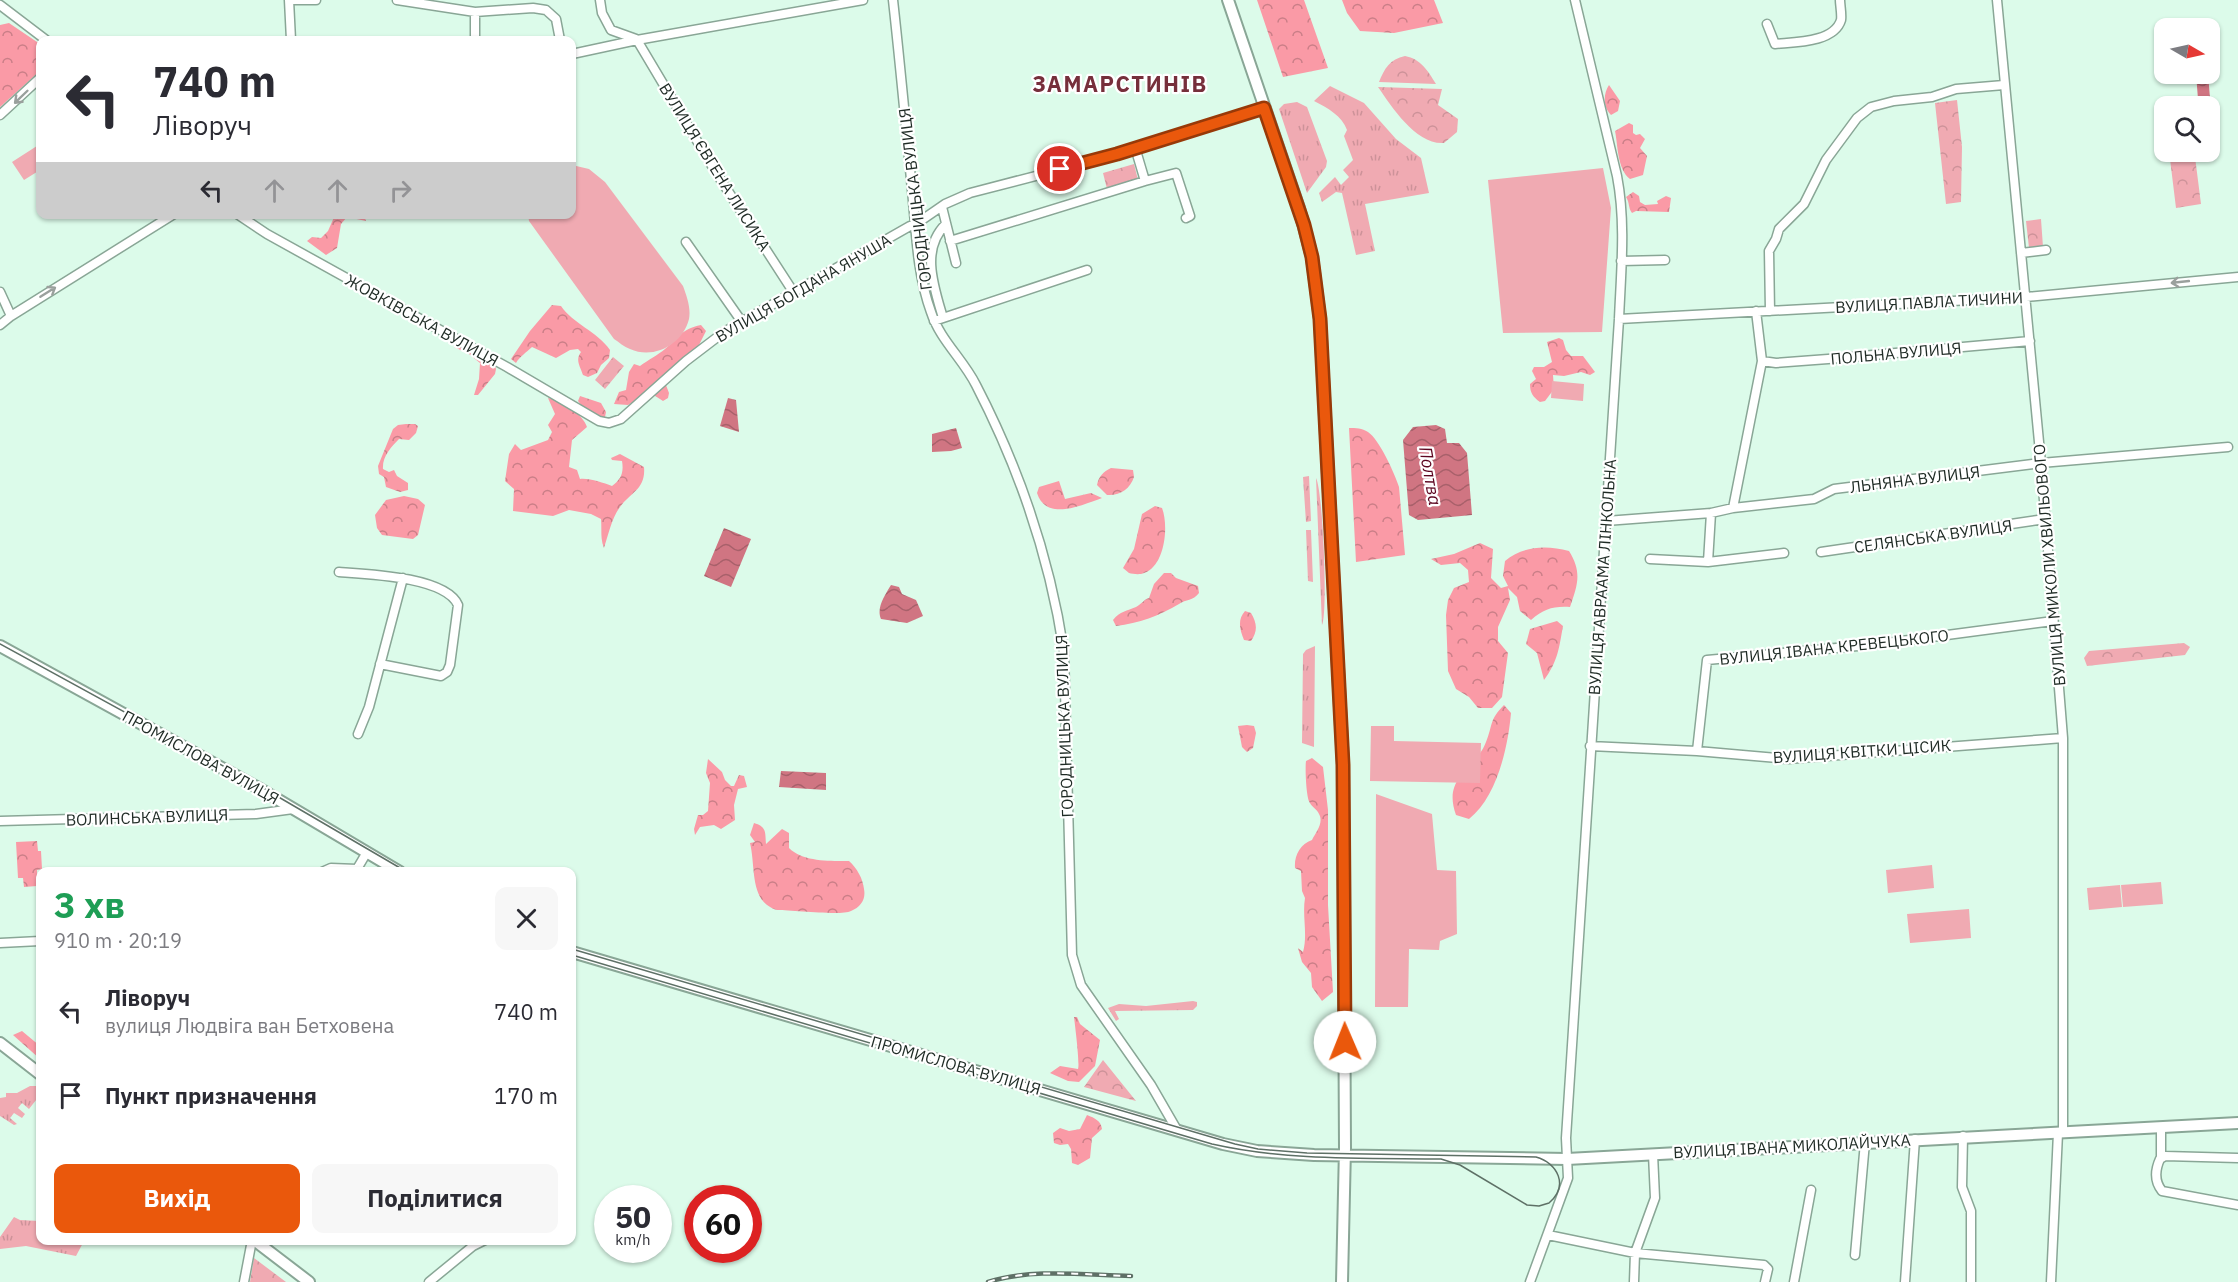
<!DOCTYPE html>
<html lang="uk">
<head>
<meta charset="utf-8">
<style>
  :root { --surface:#fff; --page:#f7f7f7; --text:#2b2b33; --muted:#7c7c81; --accent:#ea580c }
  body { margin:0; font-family:"IBM Plex Sans",sans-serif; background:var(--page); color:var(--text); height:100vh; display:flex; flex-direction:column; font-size:22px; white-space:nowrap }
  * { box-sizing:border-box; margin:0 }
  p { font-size:20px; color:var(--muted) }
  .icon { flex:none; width:33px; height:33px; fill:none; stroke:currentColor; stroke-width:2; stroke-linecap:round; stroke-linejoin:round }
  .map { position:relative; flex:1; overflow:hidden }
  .drawer { position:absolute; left:36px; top:867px; width:540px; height:378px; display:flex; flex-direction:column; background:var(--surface); border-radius:12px; box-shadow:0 2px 4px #0004 }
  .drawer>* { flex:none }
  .hud { position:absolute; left:36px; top:36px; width:540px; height:183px; border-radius:12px; box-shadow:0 2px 4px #0004; background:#fff; color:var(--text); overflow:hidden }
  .needle { width:39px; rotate:99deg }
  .fabs { position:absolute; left:2154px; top:18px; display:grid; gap:12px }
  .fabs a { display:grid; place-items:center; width:66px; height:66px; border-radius:12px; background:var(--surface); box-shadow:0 2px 4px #0004; font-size:30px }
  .speed { position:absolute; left:594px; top:1185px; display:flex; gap:12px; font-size:30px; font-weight:700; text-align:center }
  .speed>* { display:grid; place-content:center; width:78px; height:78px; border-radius:50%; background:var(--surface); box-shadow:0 2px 4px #0004; line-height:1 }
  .speed small { font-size:15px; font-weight:400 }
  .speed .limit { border:9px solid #d22; background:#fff; color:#111 }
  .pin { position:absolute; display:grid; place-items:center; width:51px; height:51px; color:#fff; margin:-26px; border:3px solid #fff; border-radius:50%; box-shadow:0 2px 6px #0007 }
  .me { position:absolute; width:66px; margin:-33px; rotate:359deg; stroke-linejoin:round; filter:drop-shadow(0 0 4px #0008) }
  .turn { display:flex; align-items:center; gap:21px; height:126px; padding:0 18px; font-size:27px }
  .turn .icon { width:78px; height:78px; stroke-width:2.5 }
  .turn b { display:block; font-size:42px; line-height:51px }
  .lanes { display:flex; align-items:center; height:57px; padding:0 18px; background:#0003; justify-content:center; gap:30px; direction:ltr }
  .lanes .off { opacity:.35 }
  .round { display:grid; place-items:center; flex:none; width:63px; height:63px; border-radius:12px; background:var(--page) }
  .summary { display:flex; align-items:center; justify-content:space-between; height:102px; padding:0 18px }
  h1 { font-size:36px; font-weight:700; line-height:45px; color:#1e9e55 }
  .button { display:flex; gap:12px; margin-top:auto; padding:12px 18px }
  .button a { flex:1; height:69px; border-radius:12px; background:var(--accent); color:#fff; font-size:24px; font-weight:700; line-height:69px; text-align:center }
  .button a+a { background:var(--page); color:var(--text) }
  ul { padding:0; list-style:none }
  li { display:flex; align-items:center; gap:18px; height:84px; padding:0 18px }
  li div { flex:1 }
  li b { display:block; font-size:22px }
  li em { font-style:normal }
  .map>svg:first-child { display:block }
  .grass { fill:url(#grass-tufts) }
  .forest { fill:url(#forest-crowns) }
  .park { fill:url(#park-crowns) }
  .garden { fill:#f0aab2 }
  .water { fill:url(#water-waves) }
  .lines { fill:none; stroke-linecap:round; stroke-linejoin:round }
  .minor-casing { stroke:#89a696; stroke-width:11 }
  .major-casing { stroke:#89a696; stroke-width:14 }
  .minor { stroke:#fff; stroke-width:8 }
  .major { stroke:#fff; stroke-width:10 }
  .tram { stroke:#5e7066; stroke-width:1.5 }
  .rail-casing { stroke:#5e7066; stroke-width:4.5 }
  .rail { stroke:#fff; stroke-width:2; stroke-dasharray:7; stroke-linecap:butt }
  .oneway { stroke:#9aa09d }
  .route-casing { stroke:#983908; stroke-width:15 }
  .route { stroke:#ea580c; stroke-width:10 }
  .labels { text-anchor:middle; stroke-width:4.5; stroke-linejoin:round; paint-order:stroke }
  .street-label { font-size:16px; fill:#1f2b25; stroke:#fff }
  .water-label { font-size:18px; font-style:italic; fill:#5c0620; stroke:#fff }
  .district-label { font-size:22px; font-weight:bold; letter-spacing:1.5px; fill:#762f3b; stroke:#fff }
</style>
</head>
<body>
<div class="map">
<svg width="2238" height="1282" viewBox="0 0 2238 1282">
  <defs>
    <pattern id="grass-tufts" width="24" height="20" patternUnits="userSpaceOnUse" patternTransform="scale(1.5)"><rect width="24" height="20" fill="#f0aab2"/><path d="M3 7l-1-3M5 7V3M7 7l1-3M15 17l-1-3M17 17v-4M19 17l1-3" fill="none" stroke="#cd9299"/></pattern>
    <pattern id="forest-crowns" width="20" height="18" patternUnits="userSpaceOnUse" patternTransform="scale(1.5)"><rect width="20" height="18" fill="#fa9aa6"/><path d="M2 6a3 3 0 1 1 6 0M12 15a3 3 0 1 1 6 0" fill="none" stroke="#ca7e87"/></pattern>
    <pattern id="park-crowns" width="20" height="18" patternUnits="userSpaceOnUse" patternTransform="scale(1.5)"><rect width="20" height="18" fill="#f0aab2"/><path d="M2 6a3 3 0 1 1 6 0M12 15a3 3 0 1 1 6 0" fill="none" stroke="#cd9299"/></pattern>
    <pattern id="water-waves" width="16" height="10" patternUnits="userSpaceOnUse" patternTransform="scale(1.5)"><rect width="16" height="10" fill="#d07582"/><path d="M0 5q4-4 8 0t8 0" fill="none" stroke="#a8606a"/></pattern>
  </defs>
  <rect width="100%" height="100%" fill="#dcfbea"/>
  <!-- grass -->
  <path class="grass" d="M1330,86l34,17 32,36 25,19 8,35 -64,11 10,47 -19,4 -14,-62 -6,-1 -14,10 -3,-9 16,-16 6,8 8,-8 -6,-7 10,-10 -9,-24 3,-6c-5,-14 -19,-22 -33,-29z
    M1297,102l10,5 20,54 -1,6 -19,26 -28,-84 5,-5z
    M1309,476l2,45 -5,1 -3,-45z
    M1316,478c7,13 12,135 6,147z
    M1306,530h5l2,52 -5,-1z
    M1315,646l-1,101 -12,-4 1,-89 3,-4z
    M1193,1001l4,1v4l-4,4 -78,1 4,8 -3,2 -8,-13 11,-4 27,2z
    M30,1086h7l3,3v6l-11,14 -7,-6 -4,5 7,6 -3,4 -8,-5 -4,5 7,6 -3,1 -14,-9v-18l6,-1v-4h11z
    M14,1217l6,3 20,1v19l44,1 -8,15 -50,-10 -26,3v-12z"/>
  <!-- forest -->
  <path class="forest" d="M1257,0h47l24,68 -45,9z
    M1342,0h92l9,23 -49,10 -34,-2 -13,-18z
    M9,23l31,21v27l-40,36v-82z
    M1609,85l11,16 -2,10 -7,4c-8,-8 -8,-21 -2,-30z
    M1629,123l4,2v8l3,2 4,-1 5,5 -5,9 7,8 -4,19 -13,4c-13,-10 -12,-34 -15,-48z
    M1633,192l6,4 1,6 5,3 13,-1 -1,-3 9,-5 5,2 -2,14 -33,-1 -4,2c-4,-5 -2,-10 -6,-16z
    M335,215h29l2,6 -19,-4 -6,7 -4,24 -11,7 -19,-14 5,-4 9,1 7,-7z
    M552,305l9,1c12,18 36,25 49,44l-1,8 -8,7 -4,8 -9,4 -5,-2c-3,-9 -8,-15 -2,-23l-3,-3 -8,1 -14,8 -24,-11c-6,6 -12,9 -16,16l-5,-4 19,-28z
    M701,325l5,6 -9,18 -26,20 -7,11 5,13 -1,5 -5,3 -14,-9 -21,13 -14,-1 5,-12 7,-2 3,-18 5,-8 6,2c8,-6 18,-11 25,-17 15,-12 16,-20 36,-24z
    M1559,338l4,2 3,10 5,6h12l12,16 -5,3 -9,-3 -17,4 -11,-1 1,14 -9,12 -5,1c-7,-5 -10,-9 -10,-18l6,-5 -4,-8 2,-4h10l8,-5 -5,-20z
    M458,342l35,19 3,8 -1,5 -17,21h-4l5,-16 1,-16 -11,-9 -15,-7z
    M580,396l21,7 5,9 -1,5c-12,1 -19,-6 -27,-16z
    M548,398c13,2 35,16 39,29l-15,13 -3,27 8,3 3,9c10,-1 23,4 32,7 9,-7 12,-13 10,-25l-10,-1 -1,-2 9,-4 24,13c2,22 -13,25 -24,40 -8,10 -12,29 -16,41 -4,-10 -2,-18 -3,-29l-10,-5 -22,-4 -16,6 -40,-5 1,-22 -9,-8 4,-27 6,-10 6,6 27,-10 4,-8 -4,-7 7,-11z
    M406,424h9l3,2 -2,7 -7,7 -10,-1c-8,8 -17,18 -16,30l6,3 5,-2 3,6 11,7v7l-8,2 -14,-5 -2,-10 -5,-3 -1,-8 15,-37 5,-4z
    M1349,428c7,0 13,0 19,4 11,7 27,42 31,55l6,68 -49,7z
    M1111,468l22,2 1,7c-4,12 -14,19 -27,18l-10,-10c2,-9 6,-13 14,-17z
    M1059,481l6,18 26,-6 11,5c-20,7 -56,24 -65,-5l2,-6z
    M404,496l14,3 7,6 -7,30 -5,4 -31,-4 -5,-7 -2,-13 11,-15z
    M1155,506l7,2c7,18 3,58 -18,65 -4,2 -11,1 -15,0l-6,-5 11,-19 8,-35z
    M1480,543l13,6 -2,29 10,10 7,-2 -5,-10 2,-15c18,-15 41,-16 64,-10 13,21 9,33 1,56 -17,-1 -26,2 -39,13l-11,-9 -3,-14 -9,-9 2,12 -12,27v14l10,12 -6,44 -10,11h-14l-9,-11 -13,-8 -8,-18 -2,-56 2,-15 6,-12 15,-6 -1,-12 -8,-7 -19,2 -10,-6 23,-5z
    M1164,573h7l5,5 22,8 1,7c-6,8 -13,6 -20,11 -20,12 -40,19 -63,22l-3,-6c7,-9 14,-9 23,-13 6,-3 7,-7 13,-9l5,-14z
    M1245,611l6,2c6,10 7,18 0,28l-7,-1c-4,-10 -7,-20 1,-29z
    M1557,621l6,5c-4,22 -5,35 -19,54l-7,-27 -11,-9 4,-15z
    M1504,705l7,8c-3,34 -14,84 -42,106l-13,-4c-14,-39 19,-44 30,-73 7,-17 3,-22 18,-37z
    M1247,725l7,1 2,7 -3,15 -6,4 -5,-5 -4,-21z
    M1312,758l11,9 5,43v95l5,87 -11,9 -10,-14 -1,-14 -9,-11 -4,-14 5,4c5,-17 -1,-36 2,-54l-3,-7 -1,-20 -6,-3c-1,-12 5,-24 17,-28 4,-8 12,-17 7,-26 -2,-5 -7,-7 -9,-11 -4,-5 -5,-36 -4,-42z
    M708,759l14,13 3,8 6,6h3l5,-11 5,1 3,11 -9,2 -4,16 1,15 -14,9 -7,-4 -14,2 -5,8 -1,-6 4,-14h5l5,-4 2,-28 -4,-10z
    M754,823c13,4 11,9 12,21l16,-15 7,4v15c14,14 41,13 60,13 8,7 14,18 15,28 2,10 -3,18 -13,22 -10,5 -58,-1 -74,-1 -28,-8 -21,-43 -27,-67l5,-1 -5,-7z
    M37,841l1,10h3l1,18 -5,1v16l-13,1 -1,-9h-5l-2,-36z
    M1074,1017h3l3,7 20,16 -5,26 -16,16 -11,-1 -18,-8 10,-7 18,3c2,-5 -3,-44 -4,-52z
    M22,1031l18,15v13l-27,-24z
    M1087,1115c8,3 14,6 15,14l-10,9 -2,20 -12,7 -6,-2 -1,-14 -3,-5 -8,1 -6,-2 -1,-10 7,-5 9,3 11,-2z"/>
  <!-- park -->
  <path class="park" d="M1405,56c16,3 23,15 31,28l-57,-2c5,-13 11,-23 26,-26z
    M1378,87l64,2 -4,16 20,14 -1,13 -13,11c-28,2 -52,-36 -66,-56z
    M1957,100l5,47 -1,55 -15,2 -11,-101z
    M2195,157l6,47 -25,4 -6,-49z
    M1134,164l4,16 -31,9 -4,-16z
    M2041,219l2,28 -14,1 -3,-27z
    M613,357l11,9 -19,23 -10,-9z
    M2184,643l6,4 -5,8 -98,11 -3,-8 5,-7z
    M1103,1060l33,41 -52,-14z
    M254,1258l32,24h-36z"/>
  <!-- garden -->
  <path class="garden" d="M40,144v26l-16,10 -12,-18z
    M572,165l17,4 16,13 78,104c4,11 8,22 6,33 -6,25 -35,41 -59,30 -6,-2 -11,-7 -16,-10l-85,-118 -1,-6 44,-1z
    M1603,168l8,40 -9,124 -99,1 -15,-153z
    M1552,381l32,3 -1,17 -32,-3z
    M1371,726h23v15l87,2 -1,40 -110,-2z
    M1376,794l56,20 5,56 19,1 1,63 -17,7 -1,9 -30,-1 -1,58h-33z
    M1932,865l2,23 -46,5 -2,-23z
    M2161,882l2,22 -40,3 -2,-22z
    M2120,885l2,22 -33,3 -2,-22z
    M1969,909l2,29 -61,5 -3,-29z"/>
  <!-- water -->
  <path class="water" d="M2196,74h12l2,24 -12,1z
    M728,398l8,2 3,32 -19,-6z
    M1436,425l9,4 2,14h12l8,10 5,62 -54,5 -9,-5 -6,-75 10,-13z
    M956,428l6,20 -11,3 -19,1v-18z
    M724,528l27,11 -20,48 -27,-11z
    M891,585l8,2 3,7 14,6 7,16 -16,7 -26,-4c-5,-11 4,-24 10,-34z
    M781,771l45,2v17l-47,-3z"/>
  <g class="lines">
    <defs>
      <path id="minor" d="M289,0l2,40
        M289,0h27
        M397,0l78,12 58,-4 13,2 10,9 4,21
        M600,0l2,13 9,17 25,9
        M893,0c7,63 13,127 19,190 4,41 5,84 19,122 9,28 32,47 45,73 43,83 74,174 88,267l8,303 9,30 70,100 26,45
        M1997,0l44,463 22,275v394
        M0,5l46,35
        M1767,24l8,20c18,-2 59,-1 66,-24 1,-5 -1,-15 -1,-20
        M475,40v-28
        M637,40l78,131 79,122
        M572,54l65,-14 226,-40
        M0,115l40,-37
        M1137,154l8,27 31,-8 14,43 -4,2
        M942,207l14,56
        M237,214l30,20 240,133 92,54 10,2 12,-4 65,-58 38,-29 186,-106 6,-2 29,-20 25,-11 135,-35 159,-50
        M950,241l195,-60
        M686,242l56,80
        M2021,253l25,-3
        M1621,261l44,-1
        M0,292l11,24
        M1770,311l-1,-60 7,-12 3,-10 25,-25 22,-44 31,-42 14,-11 23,-6 38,-4 24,-8 48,-4
        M943,318c-9,-31 -23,-69 3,-94
        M1619,319l407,-22 212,-20
        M934,321l153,-51
        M0,325l11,-9 163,-102
        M1762,361l14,2 52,-4 202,-18
        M1733,508l29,-147 -6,-50
        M1606,521l105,-8 22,-5 81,-9 20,-10 207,-26 187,-16
        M1821,552l224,-33
        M1650,559l58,3 76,-9
        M1708,562l3,-49
        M339,572c29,2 107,5 119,33l-8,60 -3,7 -6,4 -61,-12
        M358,734l11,-27 34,-129
        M1590,746l107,5 91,8 275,-21
        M1697,751l10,-91 172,-16 174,-23
        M0,821l256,-7 37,-5
        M322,872l9,-4 26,1 10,-17
        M0,943l40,-2
        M2161,1128v30
        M1963,1136l-1,51 9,24v71
        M2238,1158l-73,-2 -5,3c-5,11 -6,22 2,32l76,14
        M1548,1235l87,18 129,12 4,4 -3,13
        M1855,1255l10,-113
        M244,1282l8,-42
        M429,1282l44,-36 12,-6
        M1530,1282l38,-104 -2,-40 53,-819c2,-48 7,-96 -2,-143l-42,-176
        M1634,1282l1,-29 20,-55 -2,-44
        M1794,1282l17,-92
        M1905,1282l10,-143
        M2051,1282l7,-149"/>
      <path id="major" d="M1228,0l71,208 13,49 8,62 23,446 2,383 -3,134
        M0,646l260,143 140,83
        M572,952l651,192 34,7 57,4 253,4 671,-36
        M0,1043l40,31
        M254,1240l55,42"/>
    </defs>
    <!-- minor casing -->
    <use href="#minor" class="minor-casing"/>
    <!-- major casing -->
    <use href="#major" class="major-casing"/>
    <!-- minor -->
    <use href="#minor" class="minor"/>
    <!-- major -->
    <use href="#major" class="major"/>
    <!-- tram -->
    <path class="tram" d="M0,644l258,141 149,87
      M572,949l663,195 23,5 49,4 229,4c22,6 33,29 13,46l-10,3 -12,-1 -67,-40 -19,-6c-76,-1 -154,2 -229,-15l-640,-189"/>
    <defs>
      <path id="rail" d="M988,1282c45,-14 96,-7 143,-6"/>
    </defs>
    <!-- rail casing -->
    <use href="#rail" class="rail-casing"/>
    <!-- rail -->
    <use href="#rail" class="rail"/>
  </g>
  <!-- one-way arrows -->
  <defs><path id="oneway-shaft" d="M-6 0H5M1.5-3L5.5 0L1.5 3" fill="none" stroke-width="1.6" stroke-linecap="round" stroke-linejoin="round" transform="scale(1.5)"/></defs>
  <g class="oneway">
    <use href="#oneway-shaft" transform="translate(21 97) rotate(136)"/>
    <use href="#oneway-shaft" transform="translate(2180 282) rotate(174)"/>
    <use href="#oneway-shaft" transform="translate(48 292) rotate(-32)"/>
  </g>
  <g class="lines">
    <defs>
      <path id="route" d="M1060,169l57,-15 147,-46 40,117 8,32 8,62 23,446 2,277"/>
    </defs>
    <!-- route casing -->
    <use href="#route" class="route-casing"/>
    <!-- route -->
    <use href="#route" class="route"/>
  </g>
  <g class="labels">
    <!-- street labels -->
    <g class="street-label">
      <text transform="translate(715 167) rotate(58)" y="6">ВУЛИЦЯ ЄВГЕНА ЛИСИКА</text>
      <text transform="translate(915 199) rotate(-97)" y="6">ГОРОДНИЦЬКА ВУЛИЦЯ</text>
      <text transform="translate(803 288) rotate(-30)" y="6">ВУЛИЦЯ БОГДАНА ЯНУША</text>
      <text transform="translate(1929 302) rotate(-3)" y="6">ВУЛИЦЯ ПАВЛА ТИЧИНИ</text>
      <text transform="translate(422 320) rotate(29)" y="6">ЖОВКІВСЬКА ВУЛИЦЯ</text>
      <text transform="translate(1896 353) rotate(-5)" y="6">ПОЛЬНА ВУЛИЦЯ</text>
      <text transform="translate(1915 479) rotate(-7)" y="6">ЛЬНЯНА ВУЛИЦЯ</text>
      <text transform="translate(1933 536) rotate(-8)" y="6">СЕЛЯНСЬКА ВУЛИЦЯ</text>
      <text transform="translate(2049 565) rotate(-95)" y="6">ВУЛИЦЯ МИКОЛИ ХВИЛЬОВОГО</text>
      <text transform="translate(1602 577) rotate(-86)" y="6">ВУЛИЦЯ АВРААМА ЛІНКОЛЬНА</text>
      <text transform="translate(1834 647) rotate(-6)" y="6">ВУЛИЦЯ ІВАНА КРЕВЕЦЬКОГО</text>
      <text transform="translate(1064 726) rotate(-92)" y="6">ГОРОДНИЦЬКА ВУЛИЦЯ</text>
      <text transform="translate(1862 751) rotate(-4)" y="6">ВУЛИЦЯ КВІТКИ ЦІСИК</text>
      <text transform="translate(201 757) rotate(29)" y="6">ПРОМИСЛОВА ВУЛИЦЯ</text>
      <text transform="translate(147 817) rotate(-2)" y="6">ВОЛИНСЬКА ВУЛИЦЯ</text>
      <text transform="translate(956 1065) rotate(16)" y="6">ПРОМИСЛОВА ВУЛИЦЯ</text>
      <text transform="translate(1792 1146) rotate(-3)" y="6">ВУЛИЦЯ ІВАНА МИКОЛАЙЧУКА</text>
    </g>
    <!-- water labels -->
    <g class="water-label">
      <text transform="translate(1430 476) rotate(80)" y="6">Полтва</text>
    </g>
    <!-- district labels -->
    <g class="district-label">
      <text x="1120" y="92">ЗАМАРСТИНІВ</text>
    </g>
  </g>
</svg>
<div class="fabs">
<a><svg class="needle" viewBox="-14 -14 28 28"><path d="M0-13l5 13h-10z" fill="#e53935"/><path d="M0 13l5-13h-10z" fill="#7c7c81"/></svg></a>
<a><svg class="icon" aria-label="search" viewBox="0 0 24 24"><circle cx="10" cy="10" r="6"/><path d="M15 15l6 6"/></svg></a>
</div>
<div class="speed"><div>50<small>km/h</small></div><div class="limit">60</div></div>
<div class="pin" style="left:1060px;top:169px;background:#d93025"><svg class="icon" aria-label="arrive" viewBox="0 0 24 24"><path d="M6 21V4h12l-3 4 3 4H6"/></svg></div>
<svg class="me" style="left:1345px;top:1042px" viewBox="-20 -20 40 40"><circle r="19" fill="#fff"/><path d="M0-13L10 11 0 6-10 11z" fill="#ea580c"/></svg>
<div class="hud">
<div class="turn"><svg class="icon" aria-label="left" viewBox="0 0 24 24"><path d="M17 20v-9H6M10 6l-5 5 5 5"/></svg><div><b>740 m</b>Ліворуч</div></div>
<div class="lanes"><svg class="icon" aria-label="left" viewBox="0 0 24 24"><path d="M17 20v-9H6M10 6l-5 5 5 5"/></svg><svg class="icon off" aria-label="ahead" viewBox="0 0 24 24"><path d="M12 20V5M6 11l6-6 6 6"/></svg><svg class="icon off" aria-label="ahead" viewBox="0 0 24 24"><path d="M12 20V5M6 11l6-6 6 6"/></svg><svg class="icon off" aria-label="right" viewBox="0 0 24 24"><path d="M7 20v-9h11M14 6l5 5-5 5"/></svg></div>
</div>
<section class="drawer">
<div class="summary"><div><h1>3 хв</h1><p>910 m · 20:19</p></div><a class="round"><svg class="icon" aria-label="close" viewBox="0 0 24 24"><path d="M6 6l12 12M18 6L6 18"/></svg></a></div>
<ul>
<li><svg class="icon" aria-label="left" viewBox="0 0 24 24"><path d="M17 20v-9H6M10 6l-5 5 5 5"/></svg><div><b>Ліворуч</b><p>вулиця Людвіга ван Бетховена</p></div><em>740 m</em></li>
<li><svg class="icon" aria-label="arrive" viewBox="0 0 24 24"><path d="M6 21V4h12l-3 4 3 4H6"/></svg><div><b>Пункт призначення</b></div><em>170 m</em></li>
</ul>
<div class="button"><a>Вихід</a><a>Поділитися</a></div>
</section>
</div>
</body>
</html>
